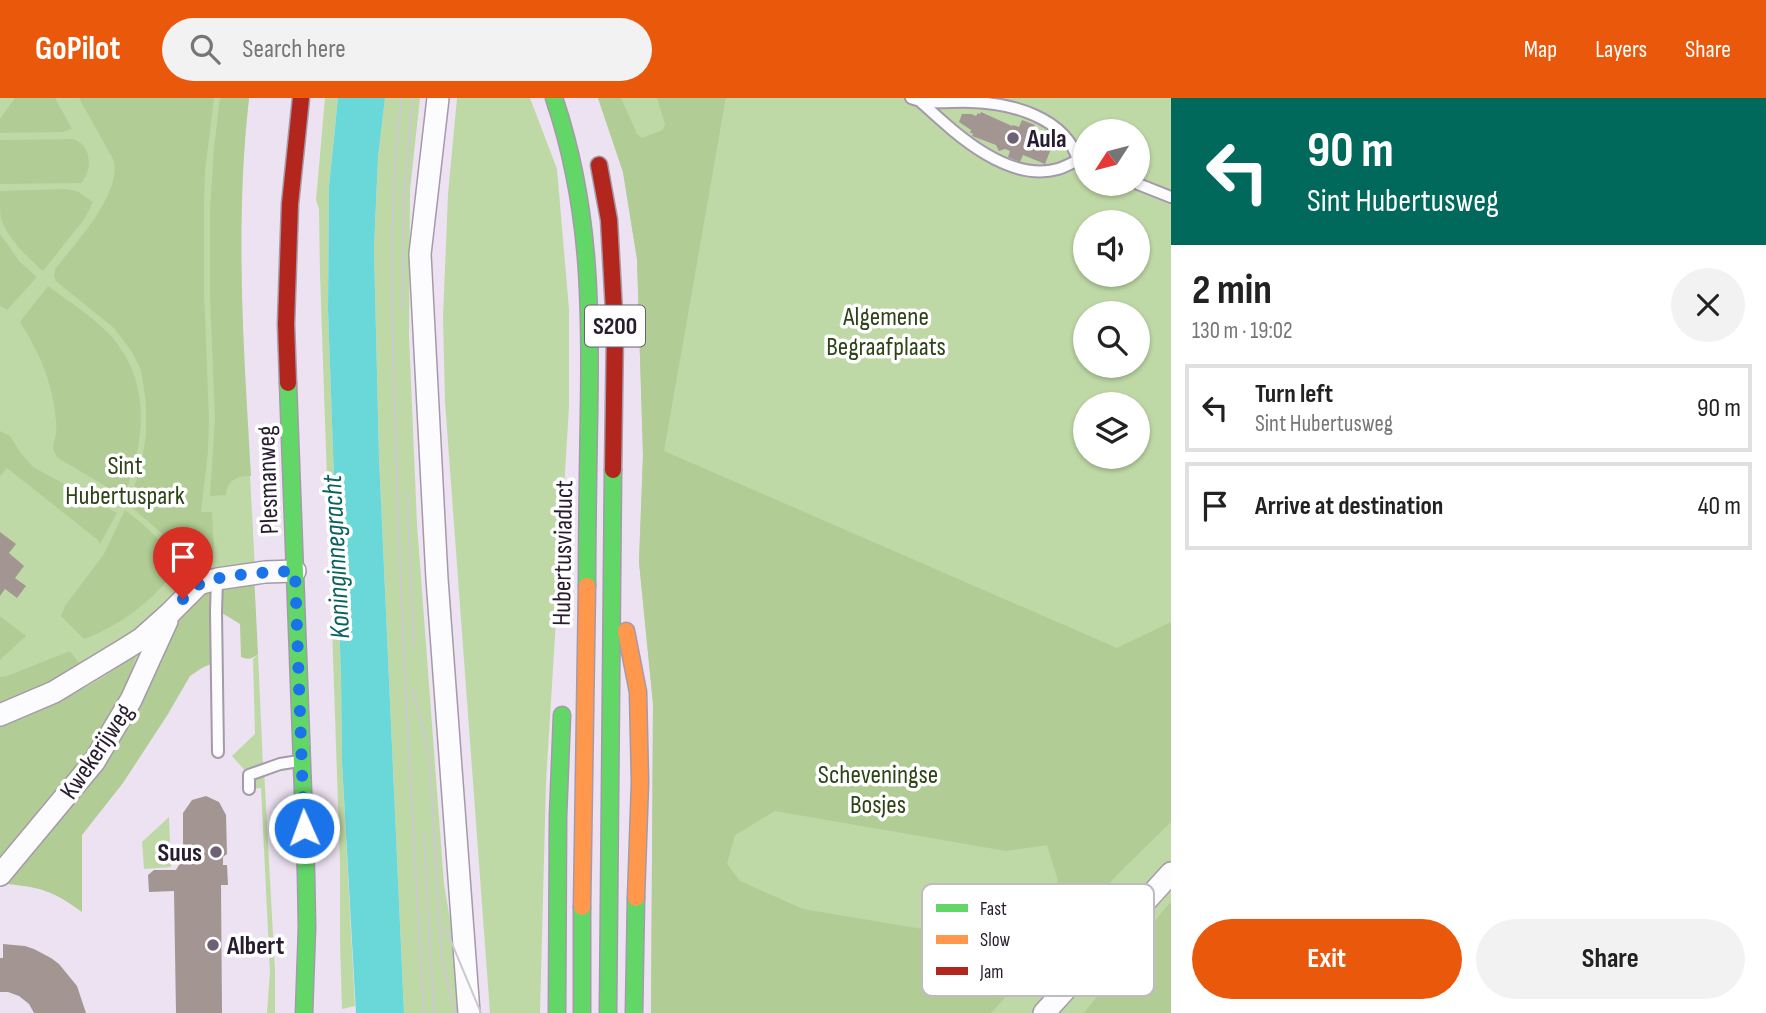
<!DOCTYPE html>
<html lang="en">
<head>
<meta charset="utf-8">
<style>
  :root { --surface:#fff; --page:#f2f2f2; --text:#222; --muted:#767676; --line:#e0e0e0; --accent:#ea580c }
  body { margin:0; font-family:"Sofia Sans Condensed",sans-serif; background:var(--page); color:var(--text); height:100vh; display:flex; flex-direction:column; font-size:26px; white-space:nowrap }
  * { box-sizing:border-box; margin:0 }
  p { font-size:23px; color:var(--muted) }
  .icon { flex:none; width:38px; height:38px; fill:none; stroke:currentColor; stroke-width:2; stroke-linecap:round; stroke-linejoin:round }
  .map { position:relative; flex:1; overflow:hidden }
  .details { display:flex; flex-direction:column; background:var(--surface); width:595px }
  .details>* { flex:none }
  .top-card { background:#00695c; color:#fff; overflow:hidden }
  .needle { width:46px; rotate:234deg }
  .controls { position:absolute; left:1073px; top:21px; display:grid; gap:14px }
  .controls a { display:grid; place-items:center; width:77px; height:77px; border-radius:50%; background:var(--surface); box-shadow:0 2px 5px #0004; font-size:35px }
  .pin { position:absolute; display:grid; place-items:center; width:60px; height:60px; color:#fff; margin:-72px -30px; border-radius:50% 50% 50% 0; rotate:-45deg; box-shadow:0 0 7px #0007 }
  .pin .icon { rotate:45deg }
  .me { position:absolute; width:77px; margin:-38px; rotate:358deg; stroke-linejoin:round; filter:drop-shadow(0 0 5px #0008) }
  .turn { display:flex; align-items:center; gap:24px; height:147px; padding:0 21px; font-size:32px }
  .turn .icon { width:91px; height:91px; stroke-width:2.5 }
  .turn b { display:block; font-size:49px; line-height:60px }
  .round { display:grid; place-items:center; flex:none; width:74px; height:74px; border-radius:37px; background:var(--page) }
  .summary { display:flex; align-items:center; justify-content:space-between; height:119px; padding:0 21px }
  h1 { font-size:42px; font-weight:700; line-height:52px }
  .action { display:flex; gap:14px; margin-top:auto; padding:14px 21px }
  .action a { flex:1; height:80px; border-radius:42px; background:var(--accent); color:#fff; font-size:28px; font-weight:700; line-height:80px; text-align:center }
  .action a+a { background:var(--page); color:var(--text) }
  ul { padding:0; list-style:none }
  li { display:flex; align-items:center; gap:21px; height:88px; margin:0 14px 10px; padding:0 7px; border:4px solid var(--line); border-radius:0px }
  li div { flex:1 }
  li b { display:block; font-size:26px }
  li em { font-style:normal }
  header { display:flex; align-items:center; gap:42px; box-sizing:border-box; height:98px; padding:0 35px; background:var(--accent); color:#fff }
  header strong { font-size:33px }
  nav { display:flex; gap:38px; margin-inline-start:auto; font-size:24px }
  .search { width:490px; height:63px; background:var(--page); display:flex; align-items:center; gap:18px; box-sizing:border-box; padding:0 24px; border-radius:38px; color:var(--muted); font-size:26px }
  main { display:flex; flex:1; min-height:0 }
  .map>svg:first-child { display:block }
  .green { fill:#bfd9a6; fill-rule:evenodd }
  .forest { fill:#b1cc94; fill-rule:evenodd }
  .water { fill:#6ad8d9 }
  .building { fill:#a39692 }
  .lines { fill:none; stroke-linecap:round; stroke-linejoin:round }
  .lane-casing { stroke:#a49aaa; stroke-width:14 }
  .street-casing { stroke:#a49aaa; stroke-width:24 }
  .fast-casing { stroke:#a49aaa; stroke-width:19 }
  .slow-casing { stroke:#a49aaa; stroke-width:19 }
  .jam-casing { stroke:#a49aaa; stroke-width:19 }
  .lane { stroke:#fcfbfd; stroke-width:10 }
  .street { stroke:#fcfbfd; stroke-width:21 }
  .fast { stroke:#63d668; stroke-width:16 }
  .slow { stroke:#ff974d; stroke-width:16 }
  .jam { stroke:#b3261e; stroke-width:16 }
  .tram { stroke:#cdc9ce; stroke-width:2 }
  .route { stroke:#1a73e8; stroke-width:12; stroke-dasharray:0 21.6 }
  .poi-dot { fill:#6d6274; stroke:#fff; stroke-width:2.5 }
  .labels { text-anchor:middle; stroke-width:7; stroke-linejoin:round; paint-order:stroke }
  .shield { fill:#fff; stroke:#68616e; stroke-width:2 }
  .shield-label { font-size:24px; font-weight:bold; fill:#281d30 }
  .poi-label { font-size:26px; font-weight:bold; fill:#281d30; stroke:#fff; text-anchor:start }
  .park-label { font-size:26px; fill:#2d4417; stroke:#fff }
  .street-label { font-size:26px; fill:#281d30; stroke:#fff }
  .water-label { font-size:28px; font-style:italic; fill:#096260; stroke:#fff }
  .key { fill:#fff; stroke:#bebbc1; stroke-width:2 }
  .key-label { font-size:19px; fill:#281d30 }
</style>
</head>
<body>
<header>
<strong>GoPilot</strong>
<div class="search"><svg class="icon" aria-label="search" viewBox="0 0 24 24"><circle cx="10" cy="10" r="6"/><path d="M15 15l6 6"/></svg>Search here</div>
<nav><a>Map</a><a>Layers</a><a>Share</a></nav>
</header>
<main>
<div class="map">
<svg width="1171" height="915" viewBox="0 0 1171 915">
  <rect width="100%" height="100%" fill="#ece2f2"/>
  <!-- green -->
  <path class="green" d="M0,0h249c-17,157 -1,317 6,474l-82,47 -173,250z
    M325,0h13l-9,88 -1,124 13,366 1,86 13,244 -13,3 -2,-67v-79l-20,-589 -1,-65 -3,-9z
    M385,0h35l-10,92 -1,145 8,189 27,360 5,30 9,25 5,74h-59l-25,-556 -5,-209 4,-90z
    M457,0h73l27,71 12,140v98l-23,376 -6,230h-50l-45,-611 -2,-84 5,-124z
    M598,0h125l-38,230 41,-230h445v915h-520l2,-309 -14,-142 4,-107 -6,-196 -14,-87zM1085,33h53v53h-53zM1085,124h53v53h-53zM1085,215h53v53h-53zM1085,306h53v53h-53z
    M258,556l5,112 -15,8 -16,-18 23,-22 -2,-75z
    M264,671l11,203v41h-8l3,-41 -9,-184 -11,1v-13z
    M169,719l2,50 -27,2 -2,-27z"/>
  <!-- forest -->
  <path class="forest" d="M15,0h40l17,31 -10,3 -62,1v-14z
    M79,0h135l-9,73 -1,37v84l5,126 -1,33 -7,61h11l2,41h-29l-55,-47 -1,-4 12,-36 5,-32v-31l-5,-33 -9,-18 -18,-24 -57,-46 -3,-6 1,-7c20,-25 66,-74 59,-108z
    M220,0h29c-15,125 -5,252 2,378 -14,0 -24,4 -25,19l-16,1 5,-77 -5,-123v-86l4,-62z
    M598,0h23l16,36 5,4 21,-8 2,-6 -8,-26h69l-62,353 453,197 54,-26v200l-54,53 -126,138h-340l2,-309 -14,-142 4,-107 -6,-196 -14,-87zM775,713l231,40 41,-6 11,36 -19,27 -15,2 -72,24 -149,-25 -63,-28 -13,-17 8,-29z
    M73,41c19,5 20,32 8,44l-81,1v-44z
    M64,91l13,2 16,11 -8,16 -42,53c-16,-14 -34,-31 -42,-52 -1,-9 -1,-20 -1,-28z
    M0,136l20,28 17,15 -30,33 -7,-4z
    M48,188c20,15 43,29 60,47 45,47 37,108 16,164l-66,-39c-8,-10 -4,-13 -2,-25 1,-8 -1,-20 -2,-28 -5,-31 -17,-56 -34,-83z
    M0,333l10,5 10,16 13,15 84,46 -17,31 -2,-4 -91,-72 -7,8z
    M125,412l20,16 34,34 1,5c-24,33 -58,60 -96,74l-23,-23 4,-10 39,-52z
    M254,475l4,81c-6,5 -9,6 -17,3l-1,-33 -23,-14 1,-30z
    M216,482l-1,82 -13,6 -12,8 -22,38 -45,69 -41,52v77c-29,-21 -39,-24 -74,-28l-2,-14 91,-106 77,-146z
    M0,518l26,20 -26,24z
    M138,552l-24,69 -25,40 -89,102v-136c48,-20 101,-38 138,-75z
    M70,553l12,16 -31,17 -51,23v-30l7,-1z
    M1171,804v111h-87l82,-106z"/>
  <!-- water -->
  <path class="water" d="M338,0h47l-7,60 -4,90 5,209 25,556h-48l-14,-251 -1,-86 -13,-366 1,-124z"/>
  <!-- building -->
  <path class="building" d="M981,14l31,14 1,-1 6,2 3,-7 13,5 -3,7 22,9 -9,23 -22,-9 -3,7 -12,-5 2,-6 -5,-2 -6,2 -3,-6 -24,-9 1,-3h-3l1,-3 -12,-8 3,-8h9l5,2 2,-3 2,1z
    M0,434l16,12 -7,9 15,13 -9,12 11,8 -9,12 -12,-9 -5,7z
    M206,698l13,6 7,13 1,39 -4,3v8h4l1,20h-7l1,128h-46l-2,-122 -25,1 -1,-17 6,-5h22l4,-7 6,-1 1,-4 -4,-4v-41l9,-13z
    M3,846l22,2 9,3 17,9 8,6 18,22 9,27h-52l-5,-9 -10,-8 -11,-4h-8v-34h3z"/>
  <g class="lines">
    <defs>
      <path id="lane" d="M911,0c18,7 40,3 60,4 40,1 94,15 107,58 -6,3 -13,7 -20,9 -51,14 -103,-36 -137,-67
        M1138,86l33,13
        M217,481l-1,32 2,141
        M249,691v-14l31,-11 19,-3"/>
      <path id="street" d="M438,0l-18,156 17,325 32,434
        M0,617l54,-23 71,-43 16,-10 29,-26 29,-29 18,-5 48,-7 30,-1
        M0,777l94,-113 37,-62 36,-79
        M1044,915l127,-140"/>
      <path id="fast" d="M554,0c36,106 37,206 35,317 -1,57 -2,114 -2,171
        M288,285l18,490 1,54 -3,86
        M557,915l1,-197 4,-101
        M582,915v-106
        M608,915l5,-543
        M634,915l2,-115"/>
      <path id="slow" d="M626,533l12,61 2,90 -4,116
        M582,809l5,-321"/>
      <path id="jam" d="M599,67l10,55 6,110 -2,140
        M288,285l-2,-59 4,-120 11,-106"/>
    </defs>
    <!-- lane casing -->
    <use href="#lane" class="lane-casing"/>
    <!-- street casing -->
    <use href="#street" class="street-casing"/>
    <!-- fast casing -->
    <use href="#fast" class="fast-casing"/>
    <!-- slow casing -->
    <use href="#slow" class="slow-casing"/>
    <!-- jam casing -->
    <use href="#jam" class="jam-casing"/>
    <!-- lane -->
    <use href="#lane" class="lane"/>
    <!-- street -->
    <use href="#street" class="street"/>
    <!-- fast -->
    <use href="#fast" class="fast"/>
    <!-- slow -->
    <use href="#slow" class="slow"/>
    <!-- jam -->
    <use href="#jam" class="jam"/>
    <!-- tram -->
    <path class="tram" d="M402,0c-15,114 -10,229 -6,344 5,190 17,381 28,571
      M402,210l2,-111 9,-99
      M407,395l7,154
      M412,590l13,47 5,29 12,199
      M424,734l10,181
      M445,829l36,86
      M441,858l14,57"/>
  </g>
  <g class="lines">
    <!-- route -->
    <path class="route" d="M183,501c5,-4 11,-12 17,-15 19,-10 72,-12 95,-13l9,257"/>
  </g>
  <!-- markers -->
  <g class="poi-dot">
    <circle cx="1013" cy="40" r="7"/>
    <circle cx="216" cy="754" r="7"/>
    <circle cx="213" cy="847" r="7"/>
  </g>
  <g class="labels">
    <!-- shield labels -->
    <rect class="shield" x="585" y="207.5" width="60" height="41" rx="5"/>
    <g class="shield-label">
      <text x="615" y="236">S200</text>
    </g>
    <!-- poi labels -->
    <g class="poi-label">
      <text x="1027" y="49">Aula</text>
      <text x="202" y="763" text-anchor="end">Suus</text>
      <text x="227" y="856">Albert</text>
    </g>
    <!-- park labels -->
    <g class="park-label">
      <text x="886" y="227">Algemene<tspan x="886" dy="30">Begraafplaats</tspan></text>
      <text x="125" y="376">Sint<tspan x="125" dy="30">Hubertuspark</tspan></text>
      <text x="878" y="685">Scheveningse<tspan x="878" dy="30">Bosjes</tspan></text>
    </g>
    <!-- street labels -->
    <g class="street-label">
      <text transform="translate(267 382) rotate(-92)" y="9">Plesmanweg</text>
      <text transform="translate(562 455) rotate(-89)" y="9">Hubertusviaduct</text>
      <text transform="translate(96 653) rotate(-56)" y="9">Kwekerijweg</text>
    </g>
    <!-- water labels -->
    <g class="water-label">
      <text transform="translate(335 459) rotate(-93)" y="10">Koninginnegracht</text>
    </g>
  </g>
  <!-- legend -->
  <rect x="922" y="786" width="232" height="112" rx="10" class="key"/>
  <rect x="936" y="806" width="32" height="8" fill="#63d668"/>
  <rect x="936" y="837" width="32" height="9" fill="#ff974d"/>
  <rect x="936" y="869" width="32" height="8" fill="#b3261e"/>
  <g class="key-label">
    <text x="980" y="817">Fast</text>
    <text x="980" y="848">Slow</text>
    <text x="980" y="880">Jam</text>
  </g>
</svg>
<div class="controls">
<a><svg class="needle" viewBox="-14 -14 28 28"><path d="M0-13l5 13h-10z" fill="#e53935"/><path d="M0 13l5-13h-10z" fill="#767676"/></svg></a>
<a><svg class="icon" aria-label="sound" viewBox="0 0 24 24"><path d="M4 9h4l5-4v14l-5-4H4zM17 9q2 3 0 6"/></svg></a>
<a><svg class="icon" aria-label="search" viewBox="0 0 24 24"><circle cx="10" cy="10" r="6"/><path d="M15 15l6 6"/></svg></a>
<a><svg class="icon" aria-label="layers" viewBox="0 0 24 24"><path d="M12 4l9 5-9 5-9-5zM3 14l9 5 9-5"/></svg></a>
</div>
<div class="pin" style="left:183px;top:501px;background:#d93025"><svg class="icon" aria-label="arrive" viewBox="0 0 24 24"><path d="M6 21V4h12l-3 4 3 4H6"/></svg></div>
<svg class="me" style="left:304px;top:730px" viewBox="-20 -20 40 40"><circle r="17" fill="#1a73e8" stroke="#fff" stroke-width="3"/><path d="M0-11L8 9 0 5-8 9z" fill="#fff"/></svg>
</div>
<section class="details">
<div class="top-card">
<div class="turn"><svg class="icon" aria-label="left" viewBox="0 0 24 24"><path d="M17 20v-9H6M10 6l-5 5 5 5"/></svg><div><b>90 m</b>Sint Hubertusweg</div></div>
</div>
<div class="summary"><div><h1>2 min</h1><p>130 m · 19:02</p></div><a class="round"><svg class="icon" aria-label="close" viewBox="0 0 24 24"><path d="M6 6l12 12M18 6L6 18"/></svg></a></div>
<ul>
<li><svg class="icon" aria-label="left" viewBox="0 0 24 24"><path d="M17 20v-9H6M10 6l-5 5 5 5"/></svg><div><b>Turn left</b><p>Sint Hubertusweg</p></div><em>90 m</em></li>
<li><svg class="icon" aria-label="arrive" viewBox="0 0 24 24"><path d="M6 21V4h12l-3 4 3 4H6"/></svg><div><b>Arrive at destination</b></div><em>40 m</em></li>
</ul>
<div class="action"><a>Exit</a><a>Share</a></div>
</section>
</main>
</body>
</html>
